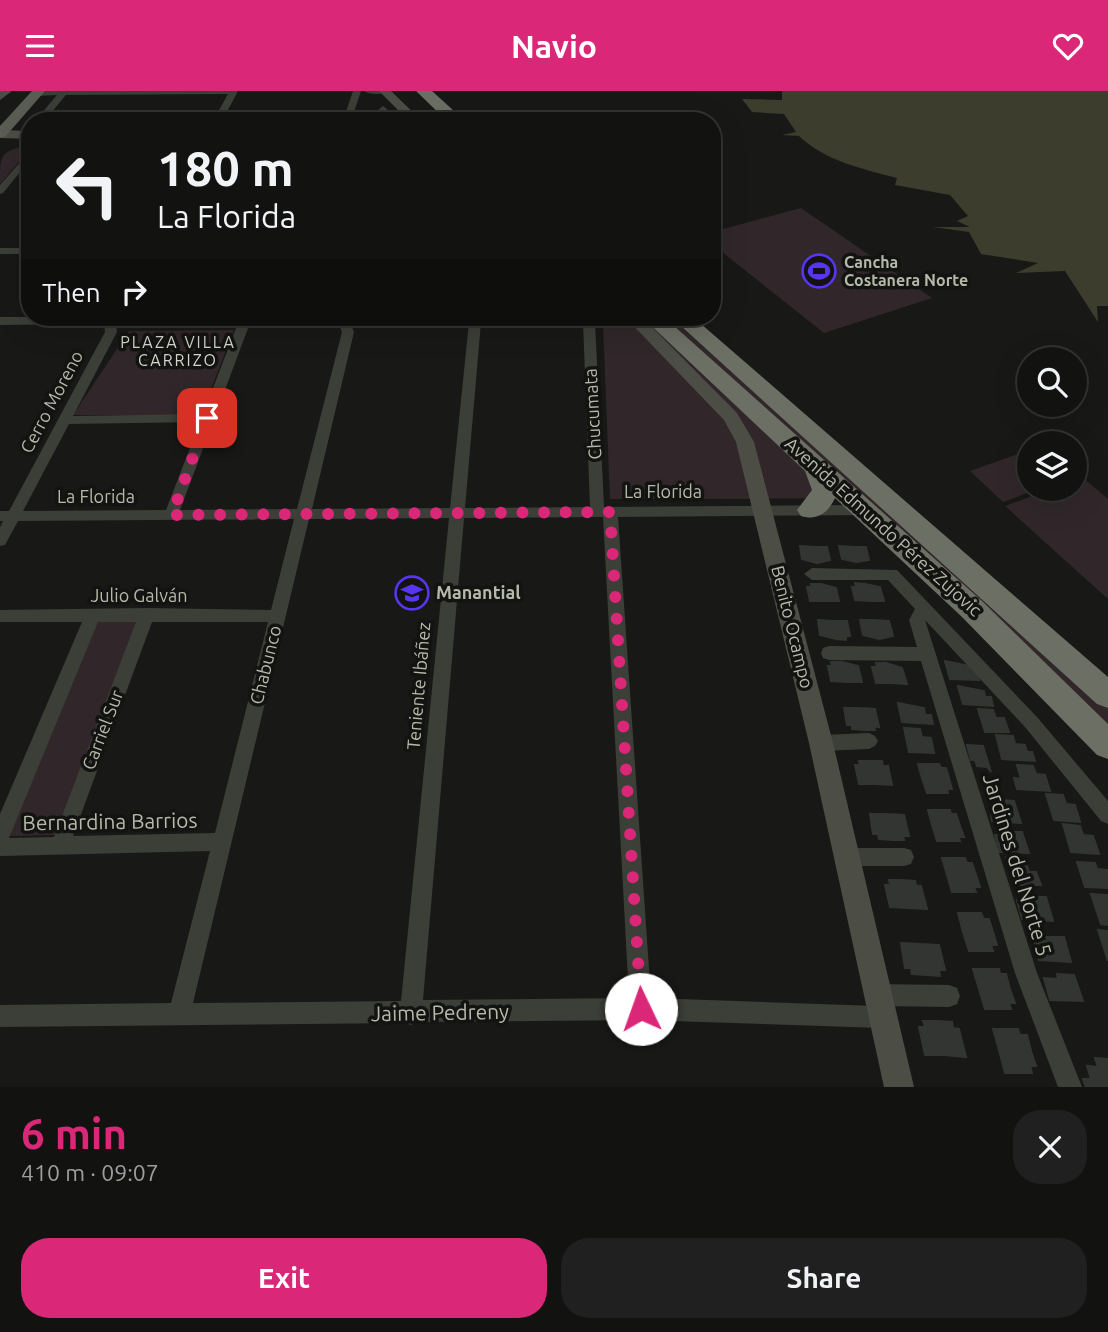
<!DOCTYPE html>
<html lang="en">
<head>
<meta charset="utf-8">
<style>
  :root { --surface:#121311; --page:#1f201f; --text:#f1f3f6; --muted:#9c9e9f; --line:#313231; --accent:#db2777 }
  body { margin:0; font-family:Ubuntu,sans-serif; background:var(--page); color:var(--text); height:100vh; display:flex; flex-direction:column; font-size:26px; white-space:nowrap }
  * { box-sizing:border-box; margin:0 }
  p { font-size:23px; color:var(--muted) }
  .icon { flex:none; width:38px; height:38px; fill:none; stroke:currentColor; stroke-width:2; stroke-linecap:round; stroke-linejoin:round }
  .map { position:relative; height:996px; overflow:hidden }
  .details { display:flex; flex-direction:column; background:var(--surface); flex:1 }
  .details>* { flex:none }
  .top-card { position:absolute; left:21px; top:21px; width:700px; height:214px; border-radius:28px; box-shadow:0 7px 28px #0002,0 0 0 2px var(--line); background:#121311; color:var(--text); overflow:hidden }
  .fabs { position:absolute; left:1017px; top:256px; display:grid; gap:14px }
  .fabs a { display:grid; place-items:center; width:70px; height:70px; border-radius:50%; background:var(--surface); box-shadow:0 7px 28px #0002,0 0 0 2px var(--line); font-size:35px }
  .pin { position:absolute; display:grid; place-items:center; width:60px; height:60px; color:#fff; margin:-30px; border-radius:14px; box-shadow:0 4px 10px #0006 }
  .me { position:absolute; width:77px; margin:-38px; rotate:357deg; stroke-linejoin:round; filter:drop-shadow(0 0 5px #0008) }
  .turn { display:flex; align-items:center; gap:24px; height:147px; padding:0 21px; font-size:32px }
  .turn .icon { width:91px; height:91px; stroke-width:2.5 }
  .turn b { display:block; font-size:49px; line-height:60px }
  .then { display:flex; align-items:center; height:66px; padding:0 21px; background:#0003; gap:14px; font-size:26px }
  .round { display:grid; place-items:center; flex:none; width:74px; height:74px; border-radius:28px; background:var(--page) }
  .summary { display:flex; align-items:center; justify-content:space-between; height:119px; padding:0 21px }
  h1 { font-size:42px; font-weight:700; line-height:52px; color:var(--accent) }
  .action { display:flex; gap:14px; margin-top:auto; padding:14px 21px }
  .action a { flex:1; height:80px; border-radius:28px; background:var(--accent); color:#fff; font-size:28px; font-weight:700; line-height:80px; text-align:center }
  .action a+a { background:var(--page); color:var(--text) }
  header { display:flex; justify-content:space-between; align-items:center; height:91px; padding:0 21px; background:var(--accent); color:#fff; font-size:32px; font-weight:700 }
  .map>svg:first-child { display:block }
  .green { fill:#31272a }
  .water { fill:#3d3d2d }
  .building { fill:#333532; stroke:#333531; stroke-width:2 }
  .lines { fill:none; stroke-linecap:round; stroke-linejoin:round }
  .street { fill:#3c3e38; fill-rule:evenodd }
  .secondary { fill:#4c4e46; fill-rule:evenodd }
  .primary { fill:#5a5d54; fill-rule:evenodd }
  .highway { fill:#6c6f64; fill-rule:evenodd }
  .route { stroke:#db2777; stroke-width:12; stroke-dasharray:0 21.6 }
  .labels { text-anchor:middle; stroke-width:7; stroke-linejoin:round; paint-order:stroke }
  .far-poi-label { font-size:16px; font-weight:bold; fill:#b5b9a9; stroke:#131412; text-anchor:start }
  .far-neighbourhood-label { font-size:16px; letter-spacing:2px; fill:#d2d5ca; stroke:#131412 }
  .street-label { font-size:18px; fill:#b5b9a9; stroke:#131412 }
  .poi-label { font-size:18px; font-weight:bold; fill:#b5b9a9; stroke:#131412; text-anchor:start }
  .near-street-label { font-size:21px; fill:#b5b9a9; stroke:#131412 }
</style>
</head>
<body>
<header><svg class="icon" aria-label="menu" viewBox="0 0 24 24"><path d="M4 6h16M4 12h16M4 18h16"/></svg>Navio<svg class="icon" aria-label="heart" viewBox="0 0 24 24"><path d="M12 20l-8-8c-3-5 5-10 8-4 3-6 11-1 8 4z"/></svg></header>
<div class="map">
<svg width="1108" height="996" viewBox="0 0 1108 996">
  <rect width="100%" height="100%" fill="#181917"/>
  <!-- green -->
  <path class="green" d="M30,53v5l-30,35c0,-32 0,-31 30,-40z
    M801,117l131,90 -108,35 -112,-89v-12z
    M637,226h33l438,387v29l-246,-235 -252,1 -7,-175 27,-2z
    M234,239l-33,85h-128l56,-84z
    M1029,359v38h12l-38,14 -33,-31z
    M1082,386l26,22v100l-103,-93 48,-18h21l1,-8z
    M138,528l-81,216 -48,1 89,-216z"/>
  <!-- water -->
  <path class="water" d="M782,0h326v215h-11l1,16 -33,-51 -49,2 22,-10 -57,-9 -12,-22 -36,-5h37l-13,-6 11,-5 -18,-21 -55,-10 2,-7c-34,-9 -72,-17 -98,-42l-17,-1 14,-3 -12,-18 -32,-2 -10,-13 40,1z"/>
  <!-- building -->
  <path class="building" d="M800,455l14,1 3,16 -15,-4z
    M839,455l14,1 3,15 -14,-3z
    M814,456h13l3,13 -13,3z
    M853,456h13l3,13 -13,2z
    M855,492l10,1 4,17 -14,-1 -3,-13h4z
    M811,493h10l3,17h-14l-3,-14h5z
    M821,493l15,4 3,13h-15z
    M865,493l15,3 4,14h-15z
    M818,529l14,1 4,18 -16,-4z
    M860,529h15l4,19 -16,-4z
    M875,529l14,1 4,15 -14,3z
    M832,530h15l3,15h-4v4l-10,-1z
    M945,570l25,5 1,6h6l2,8 -29,-1z
    M831,571h11l4,20 -15,-1 -3,-15h4z
    M842,571l16,4 4,16h-16z
    M876,572h10l5,20h-15l-4,-16h5z
    M886,572l16,5 5,16 -16,-1z
    M958,595l26,5 1,6h6l2,9 -30,-2z
    M898,612l26,5 1,7h6l2,9 -31,-2z
    M844,617h15l5,22 -12,-1v-4h-5z
    M859,617l16,1 4,18 -5,-1 1,4h-11z
    M978,618l15,1 3,8h8l5,14h-24z
    M904,637l16,1 2,8 9,1 3,15 -25,-1z
    M996,644l17,1 2,8 10,1 2,7h5l3,9 -33,-2z
    M967,654l16,1 8,26 -4,-5 -10,-1 -2,-6h-4z
    M859,670h12l4,23h-16l-4,-19h5z
    M871,670h11l1,5h5l4,19 -17,-1z
    M918,673h21l2,4h5l3,10h-27z
    M1017,674l16,1 3,8 9,1 5,16 -33,-2 -3,-11 7,1z
    M922,687h27l3,11h-5l1,4h-21z
    M1046,703l17,1 3,9 9,1 5,17 -26,-2z
    M1001,709l13,1 7,22 -29,-2 -1,-6h6l-3,-9h9z
    M928,719h22l1,4h5l4,12 -28,-1z
    M870,723h17l5,26 -13,-1 -1,-5h-5z
    M887,723l17,1 5,21h-6l1,4h-12z
    M1063,733l17,2 3,9 10,1 6,18 -28,-2z
    M932,734l28,1 4,11h-6l2,4h-23z
    M1006,741h16l7,21 -30,-1 -4,-17 12,1z
    M1006,766h8l2,6h10l3,9h7l5,13h-26z
    M942,767h23l2,5h5l4,12h-29z
    M1077,771l18,1 2,6 10,1 1,18 -23,-1z
    M947,784h29l4,12h-6l2,5h-24z
    M889,789h13l6,28 -18,-1 -5,-22h5z
    M902,789l13,1 1,5h5l6,23 -19,-1z
    M1091,803l17,1v30l-7,-1z
    M1029,806h17l7,24 -31,-2 -5,-19 13,1z
    M958,822h23l3,6h5l4,13h-30z
    M1098,839l10,1v30z
    M963,841h30l4,13h-6l2,6h-24z
    M1046,846h18l7,25 -32,-2 -5,-19h14z
    M901,852l19,1 6,31 -14,-1 -1,-6h-6z
    M920,853l19,1 6,25h-6l1,6 -14,-1z
    M973,878h26l1,5h6l4,15h-31z
    M1057,883l17,1 9,26 -33,-1 -6,-22 14,1z
    M979,898h31l5,14h-6l2,6h-26z
    M923,930h15l7,34h-20l-6,-28h6z
    M938,930l14,1 1,6 6,1 7,28 -21,-2z
    M993,938h25l2,6h7l4,16 -32,-1z
    M999,959l32,1 5,15h-6l2,7h-27z
    M1095,967l13,1v28h-22l-3,-8h8l-4,-13 11,1z"/>
  <g class="lines">
    <!-- street -->
    <path class="street" d="M34,0h204l-16,30h-9l15,-27 -162,1 -22,26h-9l22,-26 -20,1 -3,-1z
      M353,0h8l-10,30h-8z
      M364,0h25c-5,4 -20,4 -25,0z
      M383,15l4,3 -4,12h-8l4,-12z
      M30,60v9l-27,33 -3,1v-9z
      M0,157h30v6h-30z
      M0,226h640l-1,3 -4,2h-40l9,185 260,-2 7,5 -7,5 -246,2 33,481 225,8 -8,-3 -3,-8 3,-8 8,-3 73,1 8,3 3,8 -3,8 -8,3 -68,-1 8,3 3,8 -3,8 -8,3 -240,-8 -224,2 -6,3 -6,-2 -405,4v-22l171,-2 39,-152 -210,5v-42l82,-192h-82v-12l147,-2 124,2 23,-91 -276,2 -13,24 -5,1v-19l3,-6h-3v-10h9l96,-179 -1,-8 -104,1zM469,231l-19,186 -138,1 42,-177 -4,-9zM481,231h102l7,185 -125,1zM238,232l-35,91 -130,2 44,-84 -1,-8zM250,232h88l4,9 -45,177 -117,1zM200,331l-34,88 -143,1 46,-87zM597,426h6l26,481 -206,2 41,-482zM449,427l-48,483 -208,2 116,-484zM98,531h38l-82,215 -45,1zM152,531h116l-53,211 -142,3z
      M812,477l85,2 140,147 71,84v23l-7,-3 -76,-94 -100,-107 112,353 45,114h-24l-43,-114 -94,-312 -92,-1 -6,-2 -2,-5 2,-5 6,-2 88,1 -8,-27 6,-11 -27,-29h-76l-8,-6z
      M869,642l6,3 3,5 -3,5 -6,3 -48,2 -6,-2 -3,-6 3,-6 6,-2z
      M848,757h56l7,2 3,7 -3,7 -7,2h-56l-7,-2 -3,-7 3,-7z"/>
    <!-- secondary -->
    <path class="secondary" d="M0,0h12l-12,9z
      M379,0h12l31,30h-13z
      M0,39l30,1v8l-30,-1z
      M625,226h17l95,96 17,29 79,301 81,344h-30l-75,-344 -73,-301 -12,-22z"/>
    <!-- primary -->
    <path class="primary" d="M32,0h13l-40,46 -5,1v-12z"/>
    <!-- highway -->
    <path class="highway" d="M416,0h16l33,30h-18z
      M642,226h22l318,284 126,123v35l-11,-4 -135,-138 -127,-119c-7,15 -18,23 -34,18l-4,-6 15,-20 -7,-19z
      M671,226h22l415,360v31l-11,-4z"/>
  </g>
  <g class="lines">
    <!-- route -->
    <path class="route" d="M207,327l-35,97 438,-3 31,497"/>
  </g>
  <!-- icons -->
  <defs>
    <symbol id="stadium-ring" viewBox="-11 -11 22 22"><circle r="9.5" fill="#131412" stroke="#5835f2" stroke-width="1.5"/><path d="M0-5a6.5 5 0 1 0 0 10a6.5 5 0 1 0 0-10ZM-3.5-1.8h7v3.6h-7Z" fill="#5835f2"/></symbol>
    <symbol id="school-ring" viewBox="-11 -11 22 22"><circle r="9.5" fill="#131412" stroke="#5835f2" stroke-width="1.5"/><path d="M0-5L7-2L0 1L-7-2ZM-4 1L0 2.5L4 1V4Q0 6-4 4Z" fill="#5835f2"/></symbol>
  </defs>
  <g fill-rule="evenodd">
    <use href="#stadium-ring" x="800" y="161" width="38" height="38"/>
    <use href="#school-ring" x="393" y="483" width="38" height="38"/>
  </g>
  <g class="labels">
    <!-- far-poi labels -->
    <g class="far-poi-label">
      <text x="844" y="177">Cancha<tspan x="844" dy="18">Costanera Norte</tspan></text>
    </g>
    <!-- far-neighbourhood labels -->
    <g class="far-neighbourhood-label">
      <text x="178" y="257">PLAZA VILLA<tspan x="178" dy="18">CARRIZO</tspan></text>
    </g>
    <!-- street labels -->
    <g class="street-label">
      <text transform="translate(52 311) rotate(-62)" y="6">Cerro Moreno</text>
      <text transform="translate(593 323) rotate(-93)" y="6">Chucumata</text>
      <text x="663" y="407">La Florida</text>
      <text x="96" y="412">La Florida</text>
      <text transform="translate(883 436) rotate(42)" y="6">Avenida Edmundo Pérez Zujovic</text>
      <text x="139" y="511">Julio Galván</text>
      <text transform="translate(792 536) rotate(76)" y="6">Benito Ocampo</text>
      <text transform="translate(266 574) rotate(-76)" y="6">Chabunco</text>
      <text transform="translate(419 595) rotate(-85)" y="6">Teniente Ibáñez</text>
      <text transform="translate(103 639) rotate(-69)" y="6">Carriel Sur</text>
    </g>
    <!-- poi labels -->
    <g class="poi-label">
      <text x="436" y="508">Manantial</text>
    </g>
    <!-- near-street labels -->
    <g class="near-street-label">
      <text transform="translate(110 731) rotate(-1)" y="7">Bernardina Barrios</text>
      <text transform="translate(1017 774) rotate(73)" y="7">Jardines del Norte 5</text>
      <text transform="translate(440 922) rotate(-1)" y="7">Jaime Pedreny</text>
    </g>
  </g>
</svg>
<div class="fabs">
<a><svg class="icon" aria-label="search" viewBox="0 0 24 24"><circle cx="10" cy="10" r="6"/><path d="M15 15l6 6"/></svg></a>
<a><svg class="icon" aria-label="layers" viewBox="0 0 24 24"><path d="M12 4l9 5-9 5-9-5zM3 14l9 5 9-5"/></svg></a>
</div>
<div class="pin" style="left:207px;top:327px;background:#d93025"><svg class="icon" aria-label="arrive" viewBox="0 0 24 24"><path d="M6 21V4h12l-3 4 3 4H6"/></svg></div>
<svg class="me" style="left:641px;top:918px" viewBox="-20 -20 40 40"><circle r="19" fill="#fff"/><path d="M0-13L10 11 0 6-10 11z" fill="#db2777"/></svg>
<div class="top-card">
<div class="turn"><svg class="icon" aria-label="left" viewBox="0 0 24 24"><path d="M17 20v-9H6M10 6l-5 5 5 5"/></svg><div><b>180 m</b>La Florida</div></div>
<div class="then">Then<svg class="icon" aria-label="right" viewBox="0 0 24 24"><path d="M7 20v-9h11M14 6l5 5-5 5"/></svg></div>
</div>
</div>
<section class="details">
<div class="summary"><div><h1>6 min</h1><p>410 m · 09:07</p></div><a class="round"><svg class="icon" aria-label="close" viewBox="0 0 24 24"><path d="M6 6l12 12M18 6L6 18"/></svg></a></div>
<div class="action"><a>Exit</a><a>Share</a></div>
</section>
</body>
</html>
